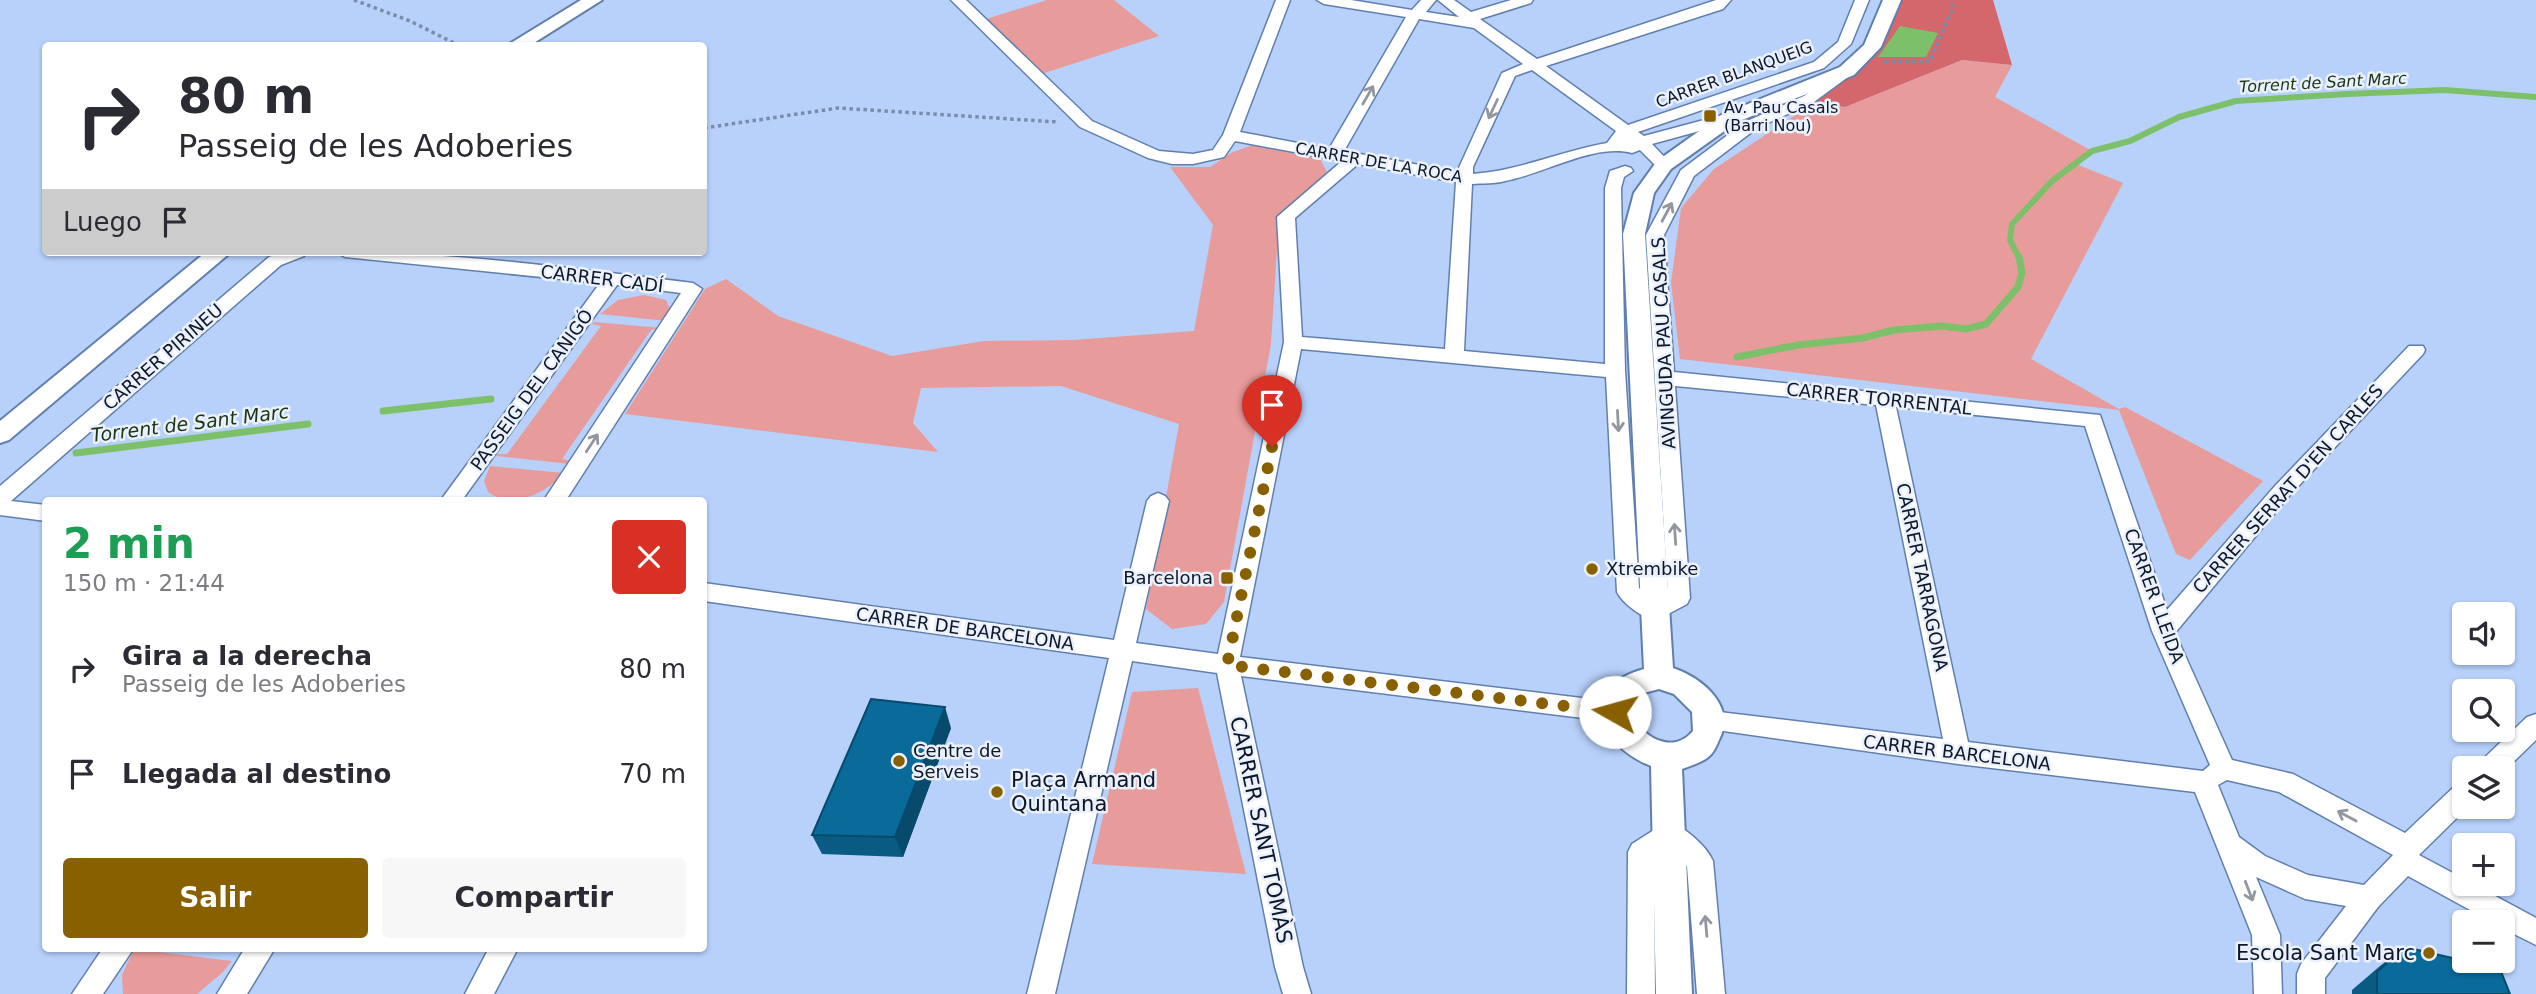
<!DOCTYPE html>
<html lang="es">
<head>
<meta charset="utf-8">
<style>
  :root { --surface:#fff; --page:#f7f7f7; --text:#2b2b33; --muted:#7c7c81; --accent:#896000 }
  body { margin:0; font-family:"DejaVu Sans",sans-serif; background:var(--page); color:var(--text); height:100vh; display:flex; flex-direction:column; font-size:26px; white-space:nowrap }
  * { box-sizing:border-box; margin:0 }
  p { font-size:23px; color:var(--muted) }
  .icon { flex:none; width:38px; height:38px; fill:none; stroke:currentColor; stroke-width:2; stroke-linecap:round; stroke-linejoin:round }
  .map { position:relative; flex:1; overflow:hidden }
  .details { position:absolute; left:42px; top:497px; width:665px; height:455px; display:flex; flex-direction:column; background:var(--surface); border-radius:7px; box-shadow:0 2px 5px #0004 }
  .details>* { flex:none }
  .banner { position:absolute; left:42px; top:42px; width:665px; height:214px; border-radius:7px; box-shadow:0 2px 5px #0004; background:#fff; color:var(--text); overflow:hidden }
  .tools { position:absolute; left:2452px; top:602px; display:grid; gap:14px }
  .tools a { display:grid; place-items:center; width:63px; height:63px; border-radius:7px; background:var(--surface); box-shadow:0 2px 5px #0004; font-size:35px }
  .pin { position:absolute; display:grid; place-items:center; width:60px; height:60px; color:#fff; margin:-72px -30px; border-radius:50% 50% 50% 0; rotate:-45deg; box-shadow:0 0 7px #0007 }
  .pin .icon { rotate:45deg }
  .me { position:absolute; width:77px; margin:-38px; rotate:277deg; stroke-linejoin:round; filter:drop-shadow(0 0 5px #0008) }
  .turn { display:flex; align-items:center; gap:24px; height:147px; padding:0 21px; font-size:32px }
  .turn .icon { width:91px; height:91px; stroke-width:2.5 }
  .turn b { display:block; font-size:49px; line-height:60px }
  .then { display:flex; align-items:center; height:66px; padding:0 21px; background:#0003; gap:14px; font-size:26px }
  .round { display:grid; place-items:center; flex:none; width:74px; height:74px; border-radius:7px; background:var(--page) }
  .head { display:flex; align-items:center; justify-content:space-between; height:119px; padding:0 21px }
  h1 { font-size:42px; font-weight:700; line-height:52px; color:#1e9e55 }
  .action { display:flex; gap:14px; margin-top:auto; padding:14px 21px }
  .action a { flex:1; height:80px; border-radius:7px; background:var(--accent); color:#fff; font-size:28px; font-weight:700; line-height:80px; text-align:center }
  .action a+a { background:var(--page); color:var(--text) }
  ul { padding:0; list-style:none }
  li { display:flex; align-items:center; gap:21px; height:105px; padding:0 21px }
  li div { flex:1 }
  li b { display:block; font-size:26px }
  li em { font-style:normal }
  .map>svg:first-child { display:block }
  .green { fill:#e89b9b }
  .forest { fill:#d4676c }
  .water { fill:#7dc06a }
  .lines { fill:none; stroke-linecap:round; stroke-linejoin:round }
  .stream-far1 { stroke:#7dc06a; stroke-width:6 }
  .stream { stroke:#7dc06a; stroke-width:7 }
  .minor-casing { stroke:#617fae; stroke-width:3 }
  .tertiary-casing { stroke:#617fae; stroke-width:4 }
  .path { stroke:#788dae; stroke-width:3.5; stroke-dasharray:3.5 3.5; stroke-linecap:butt }
  .minor { fill:#fff; fill-rule:evenodd }
  .tertiary { fill:#fff; fill-rule:evenodd }
  .wall { fill:#095b84 }
  .shaded-wall { fill:#074a6c }
  .building { fill:#0a6a9a; stroke:#074a6c; stroke-width:2 }
  .oneway { stroke:#92979f }
  .route { stroke:#896000; stroke-width:12; stroke-dasharray:0 21.6 }
  .poi-dot { fill:#896000; stroke:#eaf1fc; stroke-width:2.5 }
  .labels { text-anchor:middle; stroke-width:5; stroke-linejoin:round; paint-order:stroke }
  .far-street-label { font-size:16px; fill:#0c1729; stroke:#eaf1fc }
  .far-water-label { font-size:16px; font-style:italic; fill:#1a3512; stroke:#eaf1fc }
  .far-poi-label { font-size:16px; fill:#0c1729; stroke:#eaf1fc; text-anchor:start }
  .street-label { font-size:18px; fill:#0c1729; stroke:#eaf1fc }
  .poi-label { font-size:18px; fill:#0c1729; stroke:#eaf1fc; text-anchor:start }
  .water-label { font-size:19px; font-style:italic; fill:#1a3512; stroke:#eaf1fc }
  .near-poi-label { font-size:21px; fill:#0c1729; stroke:#eaf1fc; text-anchor:start }
  .near-street-label { font-size:21px; fill:#0c1729; stroke:#eaf1fc }
</style>
</head>
<body>
<div class="map">
<svg width="2536" height="994" viewBox="0 0 2536 994">
  <rect width="100%" height="100%" fill="#b7d1fb"/>
  <!-- green -->
  <path class="green" d="M1047,0h67l45,36 -121,39 -58,-54z
    M1962,60l50,5 -17,32 97,54 -16,13 47,19 -92,176 88,50 6,-2 138,74 -73,79 -14,-6 -57,-144 -439,-51 -9,-76 10,-75 33,-39 101,-67 30,5z
    M1252,145l68,14 7,13 -48,45 -8,127 -47,258 -18,22 -34,5 -26,-20 33,-185 -118,-38 -140,2 -8,35 25,29 -313,-38 80,-125 21,-10 52,37 114,40 92,-15 89,-1 121,-9 19,-106 -43,-58h40l21,-14z
    M644,295l22,5 4,9 -3,12 -67,-7 18,-14z
    M594,322l67,6 -10,2 -89,129 9,2 -1,3 -74,-8 2,-2h9l94,-128 -9,-2z
    M490,466l74,7c-17,20 -52,37 -76,19l-4,-11z
    M1198,688l48,186 -154,-10 40,-172z
    M134,949l98,12 -10,12 -25,21h-74l-1,-19z"/>
  <!-- forest -->
  <path class="forest" d="M1892,0h101l19,65 -50,-5 -117,47 -30,-5 57,-55z"/>
  <!-- water -->
  <path class="water" d="M1900,26l38,7 -12,24h-48z"/>
  <g class="lines">
    <!-- stream-far1 -->
    <path class="stream-far1" d="M2019,258l-9,-18 2,-16 40,-43 40,-30 38,-10 49,-24 57,-16 111,-7 98,-4 91,7"/>
    <!-- stream -->
    <path class="stream" d="M1737,357l61,-12 65,-7 31,-8 48,-4 24,3 20,-5 32,-37 4,-14 -3,-16
      M383,411l108,-12
      M76,453l232,-29"/>
    <defs>
      <path id="minor" d="M951,0h15l126,121 67,30 34,3 20,-4 10,-15 53,-135h14l-50,132 89,17 77,-132 -82,-13 -7,-4h34l61,10 9,-10h15l-10,12 33,5 -21,-17h16l17,12 40,-12h22l-2,3 -51,16 57,40 179,-59h15l-8,9 -177,57 82,59 186,-63 24,-20 17,-42h14l-18,44 -27,24 -186,64 6,4 86,-23 6,2 2,3 -2,3 -84,23 20,21 -2,3h-12l-18,-18 -8,3c-38,-10 -88,21 -127,28 -10,3 -22,2 -33,3l-8,167 141,13v-176l5,-17 15,-5 6,2 2,3 -9,6 -3,11 4,183 14,217 17,13 12,-7 -22,-359 35,-65 64,-48 59,-26 43,-29 5,1 2,3 -2,3 -38,28 -57,26 -63,48 -30,59 10,137 426,43 67,195 108,-124 134,-140h14l2,4 -2,4 -134,142 -114,137 57,127 61,14 112,59 50,-47 9,-3v24h4l-49,48 45,24v5h9l63,34v27l-34,-17v-6h-10l-84,-46 -30,31 -53,71v16h-28v-20l4,-10 45,-58 -41,-7 -49,-22 24,58 2,59h-28l-2,-59 -57,-143 -237,-28 -256,-36 -3,-7 3,-7 9,-3 232,28 -67,-334 -201,-19 15,212 -3,6 -32,17c-13,-4 -32,-17 -38,-29l-11,-215 -305,-28 -61,308 375,45 9,3 3,7 -3,7 -9,3 -374,-46 62,291 8,27h-28l-8,-27 -58,-294 -85,-12 -77,333h-28l82,-336 -405,-57v-18l410,57 33,-139 4,-5 7,-3 7,3 4,5 -33,142 82,11 66,-312 -7,-125 65,-56 -107,-20 -11,16 -31,7h-21l-24,-6 -68,-31zM1419,19l55,9 49,36 -21,9 -45,99 -113,-21zM1532,70l84,61 -9,12c-46,8 -88,28 -134,31v-7l42,-91zM1358,164l98,18 -11,167 -143,-12 -7,-119zM1896,407l189,19 67,205 58,134 -7,6 -235,-29zM2227,780l52,12 114,63 -29,30 -56,-10 -43,-19 -26,-19 -21,-52z
        M282,252h25l-3,4 -23,9 -270,236 35,4v16l-46,-6v-29l269,-229z
        M336,252c120,0 239,17 357,31l9,6 -136,211h-22l137,-207 -64,-8 -155,215h-21l159,-217 -255,-26z
        M2536,714v26l-34,33v-5h-23l3,-8 45,-43z
        M1668,821c16,6 38,24 45,40l12,133h-28l-10,-128 -20,-18 -13,10 1,136h-28l1,-142 4,-8z
        M103,948h31l-31,46h-31z
        M245,948h30l-28,46h-30z
        M489,948h29l-24,46h-29z"/>
      <path id="tertiary" d="M581,0h21l-73,46h-23z
        M1883,0h18l-20,47 -27,28 -117,47 -66,47 -17,24 -9,41 28,434c29,10 64,38 46,72 -3,7 -6,14 -12,18 -7,5 -17,8 -25,11l10,225h-36l-5,-228c-53,-21 -76,-78 -7,-97l-21,-435 11,-41 23,-32 66,-47 117,-47 24,-22zM1659,689l15,5 18,18 1,19c-20,24 -50,7 -62,-17v-11l9,-9z
        M206,252h25l-222,188 -9,3v-22z"/>
    </defs>
    <!-- minor casing -->
    <use href="#minor" class="minor-casing"/>
    <!-- tertiary casing -->
    <use href="#tertiary" class="tertiary-casing"/>
    <!-- path -->
    <path class="path" d="M354,0l56,21 50,25
      M1884,62l46,-1 23,-54 -2,-7
      M704,128l134,-20 220,14"/>
    <!-- minor -->
    <use href="#minor" class="minor"/>
    <!-- tertiary -->
    <use href="#tertiary" class="tertiary"/>
  </g>
  <!-- wall -->
  <path class="wall" d="M951,728l-48,129 -81,-3 -10,-19z
    M2405,947l105,47h-158v-4l28,-24z"/>
  <!-- shaded-wall -->
  <path class="shaded-wall" d="M945,707l6,21 -48,129 -8,-20z"/>
  <!-- building -->
  <path class="building" d="M871,699l74,8 -50,130 -83,-2z
    M2405,947l95,22 10,25h-133v-22z"/>
  <!-- one-way arrows -->
  <defs><path id="oneway-shaft" d="M-6 0H5M1.5-3L5.5 0L1.5 3" fill="none" stroke-width="1.6" stroke-linecap="round" stroke-linejoin="round" transform="scale(1.75)"/></defs>
  <g class="oneway">
    <use href="#oneway-shaft" transform="translate(1368 95) rotate(-60)"/>
    <use href="#oneway-shaft" transform="translate(1493 109) rotate(115)"/>
    <use href="#oneway-shaft" transform="translate(1667 212) rotate(-62)"/>
    <use href="#oneway-shaft" transform="translate(1618 421) rotate(87)"/>
    <use href="#oneway-shaft" transform="translate(592 443) rotate(-57)"/>
    <use href="#oneway-shaft" transform="translate(1675 534) rotate(-94)"/>
    <use href="#oneway-shaft" transform="translate(2347 816) rotate(-152)"/>
    <use href="#oneway-shaft" transform="translate(2249 891) rotate(69)"/>
    <use href="#oneway-shaft" transform="translate(1706 926) rotate(-95)"/>
  </g>
  <g class="lines">
    <!-- route -->
    <path class="route" d="M1272,447l-45,218 388,47"/>
  </g>
  <!-- markers -->
  <g class="poi-dot">
    <rect x="1703" y="109" width="14" height="14" rx="3.5"/>
    <circle cx="1592" cy="569" r="7"/>
    <rect x="1220" y="571" width="14" height="14" rx="3.5"/>
    <circle cx="899" cy="761" r="7"/>
    <circle cx="997" cy="792" r="7"/>
    <circle cx="2429" cy="953" r="7"/>
  </g>
  <g class="labels">
    <!-- far-street labels -->
    <g class="far-street-label">
      <text transform="translate(1734 74) rotate(-20)" y="6">CARRER BLANQUEIG</text>
      <text transform="translate(1379 162) rotate(10)" y="6">CARRER DE LA ROCA</text>
    </g>
    <!-- far-water labels -->
    <g class="far-water-label">
      <text transform="translate(2323 82) rotate(-3)" y="6">Torrent de Sant Marc</text>
    </g>
    <!-- far-poi labels -->
    <g class="far-poi-label">
      <text x="1724" y="113">Av. Pau Casals<tspan x="1724" dy="18">(Barri Nou)</tspan></text>
    </g>
    <!-- street labels -->
    <g class="street-label">
      <text transform="translate(602 279) rotate(7)" y="6">CARRER CADÍ</text>
      <text transform="translate(1664 343) rotate(-93)" y="6">AVINGUDA PAU CASALS</text>
      <text transform="translate(163 357) rotate(-41)" y="6">CARRER PIRINEU</text>
      <text transform="translate(532 390) rotate(-54)" y="6">PASSEIG DEL CANIGÓ</text>
      <text transform="translate(1879 399) rotate(6)" y="6">CARRER TORRENTAL</text>
      <text transform="translate(2288 489) rotate(-48)" y="6">CARRER SERRAT D'EN CARLES</text>
      <text transform="translate(1922 577) rotate(78)" y="6">CARRER TARRAGONA</text>
      <text transform="translate(2154 596) rotate(70)" y="6">CARRER LLEIDA</text>
      <text transform="translate(965 629) rotate(8)" y="6">CARRER DE BARCELONA</text>
      <text transform="translate(1957 753) rotate(7)" y="6">CARRER BARCELONA</text>
    </g>
    <!-- poi labels -->
    <g class="poi-label">
      <text x="1606" y="575">Xtrembike</text>
      <text x="1213" y="584" text-anchor="end">Barcelona</text>
      <text x="913" y="757">Centre de<tspan x="913" dy="21">Serveis</tspan></text>
    </g>
    <!-- water labels -->
    <g class="water-label">
      <text transform="translate(190 423) rotate(-7)" y="7">Torrent de Sant Marc</text>
    </g>
    <!-- near-poi labels -->
    <g class="near-poi-label">
      <text x="1011" y="787">Plaça Armand<tspan x="1011" dy="24">Quintana</tspan></text>
      <text x="2415" y="960" text-anchor="end">Escola Sant Marc</text>
    </g>
    <!-- near-street labels -->
    <g class="near-street-label">
      <text transform="translate(1261 830) rotate(78)" y="7">CARRER SANT TOMÀS</text>
    </g>
  </g>
</svg>
<div class="tools">
<a><svg class="icon" aria-label="sound" viewBox="0 0 24 24"><path d="M4 9h4l5-4v14l-5-4H4zM17 9q2 3 0 6"/></svg></a>
<a><svg class="icon" aria-label="search" viewBox="0 0 24 24"><circle cx="10" cy="10" r="6"/><path d="M15 15l6 6"/></svg></a>
<a><svg class="icon" aria-label="layers" viewBox="0 0 24 24"><path d="M12 4l9 5-9 5-9-5zM3 14l9 5 9-5"/></svg></a>
<a>+</a>
<a>−</a>
</div>
<div class="pin" style="left:1272px;top:447px;background:#d93025"><svg class="icon" aria-label="arrive" viewBox="0 0 24 24"><path d="M6 21V4h12l-3 4 3 4H6"/></svg></div>
<svg class="me" style="left:1615px;top:712px" viewBox="-20 -20 40 40"><circle r="19" fill="#fff"/><path d="M0-13L10 11 0 6-10 11z" fill="#896000"/></svg>
<div class="banner">
<div class="turn"><svg class="icon" aria-label="right" viewBox="0 0 24 24"><path d="M7 20v-9h11M14 6l5 5-5 5"/></svg><div><b>80 m</b>Passeig de les Adoberies</div></div>
<div class="then">Luego<svg class="icon" aria-label="arrive" viewBox="0 0 24 24"><path d="M6 21V4h12l-3 4 3 4H6"/></svg></div>
</div>
<section class="details">
<div class="head"><div><h1>2 min</h1><p>150 m · 21:44</p></div><a class="round" style="background:#d93025;color:#fff"><svg class="icon" aria-label="close" viewBox="0 0 24 24"><path d="M6 6l12 12M18 6L6 18"/></svg></a></div>
<ul>
<li><svg class="icon" aria-label="right" viewBox="0 0 24 24"><path d="M7 20v-9h11M14 6l5 5-5 5"/></svg><div><b>Gira a la derecha</b><p>Passeig de les Adoberies</p></div><em>80 m</em></li>
<li><svg class="icon" aria-label="arrive" viewBox="0 0 24 24"><path d="M6 21V4h12l-3 4 3 4H6"/></svg><div><b>Llegada al destino</b></div><em>70 m</em></li>
</ul>
<div class="action"><a>Salir</a><a>Compartir</a></div>
</section>
</div>
</body>
</html>
